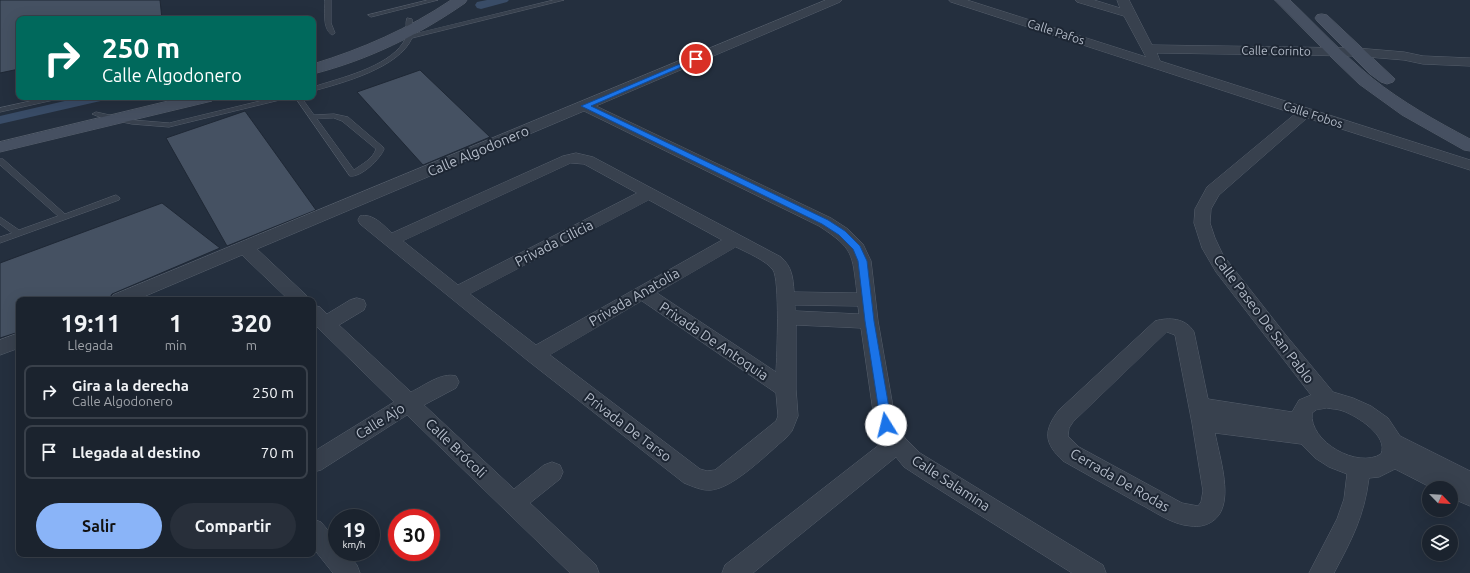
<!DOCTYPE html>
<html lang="es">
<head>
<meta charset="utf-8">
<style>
  :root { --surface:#1b232e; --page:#282f3a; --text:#f1f3f6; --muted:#a0a4aa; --line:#39404a; --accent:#8ab4f8 }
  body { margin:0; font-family:Ubuntu,sans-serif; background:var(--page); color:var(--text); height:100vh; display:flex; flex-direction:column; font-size:15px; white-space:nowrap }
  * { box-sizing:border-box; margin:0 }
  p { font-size:13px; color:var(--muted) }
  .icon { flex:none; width:22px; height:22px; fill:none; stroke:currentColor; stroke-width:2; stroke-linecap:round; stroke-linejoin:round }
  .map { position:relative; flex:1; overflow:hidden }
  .drawer { position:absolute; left:16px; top:297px; width:300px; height:260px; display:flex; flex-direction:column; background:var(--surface); border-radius:8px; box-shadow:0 4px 16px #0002,0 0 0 1px var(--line) }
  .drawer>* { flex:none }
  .top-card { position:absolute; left:16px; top:16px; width:300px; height:84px; border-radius:8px; box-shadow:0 4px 16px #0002,0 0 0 1px var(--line); background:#00695c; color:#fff; overflow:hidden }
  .needle { width:26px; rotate:115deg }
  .controls { position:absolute; left:1422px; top:481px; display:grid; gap:8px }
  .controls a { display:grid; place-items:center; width:36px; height:36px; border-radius:50%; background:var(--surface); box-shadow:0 4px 16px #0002,0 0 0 1px var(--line); font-size:20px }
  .speed { position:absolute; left:328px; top:509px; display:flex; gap:8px; font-size:20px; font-weight:700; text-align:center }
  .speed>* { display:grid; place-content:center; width:52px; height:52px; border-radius:50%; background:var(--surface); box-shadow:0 4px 16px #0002,0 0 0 1px var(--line); line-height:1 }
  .speed small { font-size:10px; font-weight:400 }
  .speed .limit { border:6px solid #d22; background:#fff; color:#111 }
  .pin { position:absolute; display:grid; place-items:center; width:34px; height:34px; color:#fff; margin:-17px; border:2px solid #fff; border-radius:50%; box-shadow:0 1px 4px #0007 }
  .me { position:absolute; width:44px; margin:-22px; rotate:351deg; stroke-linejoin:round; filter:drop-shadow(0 0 3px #0008) }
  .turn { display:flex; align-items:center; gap:14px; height:84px; padding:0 20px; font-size:18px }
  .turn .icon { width:52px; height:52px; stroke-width:2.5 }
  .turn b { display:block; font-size:28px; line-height:34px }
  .eta { display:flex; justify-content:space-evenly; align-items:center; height:68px; text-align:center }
  .eta b { font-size:24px; font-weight:700; line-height:28px }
  .primary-button { display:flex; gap:8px; margin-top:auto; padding:8px 20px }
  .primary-button a { flex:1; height:46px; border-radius:24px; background:var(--accent); color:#111; font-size:16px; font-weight:700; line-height:46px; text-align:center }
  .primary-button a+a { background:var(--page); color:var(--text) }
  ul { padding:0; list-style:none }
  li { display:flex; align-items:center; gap:12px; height:54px; margin:0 8px 6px; padding:0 12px; border:2px solid var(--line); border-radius:8px }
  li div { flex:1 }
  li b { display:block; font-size:15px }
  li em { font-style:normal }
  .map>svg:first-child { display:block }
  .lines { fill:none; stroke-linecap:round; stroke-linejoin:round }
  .canal { fill:#394c67; fill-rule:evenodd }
  .building { fill:#455162; stroke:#1f2835 }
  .lane-casing { stroke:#565f6c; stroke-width:1 }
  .street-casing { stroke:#565f6c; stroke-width:1 }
  .secondary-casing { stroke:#565f6c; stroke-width:1 }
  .lane { fill:#38414e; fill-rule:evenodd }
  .street { fill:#38414e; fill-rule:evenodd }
  .secondary { fill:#465061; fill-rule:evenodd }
  .route { fill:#1a73e8; stroke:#114b97 }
  .labels { text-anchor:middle; stroke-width:4; stroke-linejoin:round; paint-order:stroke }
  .far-street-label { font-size:12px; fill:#b4bcc9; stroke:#1d2633 }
  .street-label { font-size:14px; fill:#b4bcc9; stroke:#1d2633 }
</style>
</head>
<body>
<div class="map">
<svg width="1470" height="573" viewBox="0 0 1470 573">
  <rect width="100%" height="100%" fill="#242f3e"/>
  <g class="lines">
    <!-- canal -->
    <path class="canal" d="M487,0h22l-2,2 -26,7 -4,-1 -2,-3 2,-3z
      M82,97h25l-2,3 -105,24v-8z"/>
  </g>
  <!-- building -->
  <path class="building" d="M0,0h160l2,19h-143v50l-19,4z
    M420,70l70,67 -67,28 -66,-73z
    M245,111l71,99 -89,36 -61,-108z
    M162,203l58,45 -108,46 -3,5 -3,1h-87v32l-19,6v-75z"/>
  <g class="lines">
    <defs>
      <path id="lane" d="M325,0h6v23l4,10 -3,2c-10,-6 -7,-25 -7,-35z
        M428,0h10l-67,17 -3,-2z
        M554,0h10l-152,38c-13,30 -70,45 -99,53v-4c27,-9 73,-19 90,-44 7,-11 1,-16 4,-25l5,1 1,15z
        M49,97h12l-3,2 -58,13v-4z
        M277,97h12l-1,1 -119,29 -37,-3 -30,-6 -10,-4 4,-2 36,8 37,3z
        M295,97h6l13,18 20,-1 14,3 35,30 1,2c-3,9 -23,29 -34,27zM334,118l8,3 34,28c-3,10 -14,15 -22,21l-37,-51z
        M0,159h3l62,55 48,-18 3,-1 4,3 -1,2 -119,43v-6l12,-4 -12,-9v-7l19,13 39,-14 -58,-51z"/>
      <path id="street" d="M826,0h16l-2,2 -244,104 235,112 17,11 15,15 8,17 7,60 18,103 9,14 15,15 183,112 3,8h-34l-148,-93 -20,-13 -8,-10 -143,116h-31l3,-8 159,-124 -9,-16 -14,-97 -65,-3v64l2,27 -6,15 -6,7c-18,15 -52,50 -75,52 -9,1 -19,-4 -27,-7l-157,-123 -167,-136 -2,-4 2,-4c13,-3 23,9 32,17l171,-77 13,-3 17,4 188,100c11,10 12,20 13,35l63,1c-5,-40 -3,-44 -38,-67l-235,-115 -327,138 49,46 3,5h-20l-47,-45 -106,45h-26l3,-5zM571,163l13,1 53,29 -179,92 -55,-44zM649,200l73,40 -186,105 -66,-51zM736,247c10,5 31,14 37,23 7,10 4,86 3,102l-119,-79zM642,301l134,92 2,23 -2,5 -61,49 -8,1 -7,-2 -150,-114zM795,305l63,1 1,8 -63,-3z
        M949,0h18l179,57 -22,-41 -47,-14 -2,-2h19l26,8 -3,-8h12l23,45 204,3 48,4 19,4 47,2v8l-47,-2 -19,-4 -48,-4 -199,-3 3,8 310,99v10l-163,-52 -88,77 -8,14 -1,14 5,15 8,17 62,79 48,58 20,6 18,8 17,12 12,18 70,35v35l-19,-8v-10h-19l-37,-19 -16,8 -10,1c-5,39 -17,61 -35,95h-25l28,-54 7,-20 3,-25 -18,-7 -14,-9 -14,-14 -86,-11c4,21 14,53 8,73 -4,15 -18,22 -32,20 -19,-1 -37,-15 -53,-23 -25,-14 -50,-28 -75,-42 -19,-18 -20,-30 -4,-51l96,-89c14,-4 31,-3 39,11l14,67 84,13 7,-12 12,-5 -95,-123 -14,-24 -8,-25 1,-14 12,-22 88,-73 -344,-112zM1167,332l8,3 17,88 11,68 -2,11 -3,4 -16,-3 -103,-56 -11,-11 1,-8 4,-6zM1327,408c5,1 11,1 16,3 14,5 46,25 38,43 -23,15 -72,-12 -69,-41l4,-3z
        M357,298l7,2 2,5 -2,5 -25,15 72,67c13,-6 30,-20 45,-16l3,6 -3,6 -32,17 90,84 30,-24 8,-3 8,3 3,7 -3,7 -30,24 66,62 3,8h-29l-163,-158 -86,55 -8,2v-20l81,-50 -81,-79v-18l7,2 7,7 23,-14z
        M19,333v15l-19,7v-15z
        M313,519l8,3 16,19v11h9l11,13 3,8h-27l-20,-25z"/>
      <path id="secondary" d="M451,0h16l-2,3c-46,32 -97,57 -152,71v-10c49,-15 95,-35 138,-64z
        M1275,0h15c27,26 53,54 82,78 30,24 64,43 98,61v12l-6,-1 -62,-35 -43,-31 -30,-29z
        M1322,14l5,1 68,64 -2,3 -6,2 -6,-2 -11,-8 -53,-53 -2,-3 2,-3z
        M185,97h29l-2,4 -212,51v-10z"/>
    </defs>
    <!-- lane casing -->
    <use href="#lane" class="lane-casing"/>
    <!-- street casing -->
    <use href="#street" class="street-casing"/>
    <!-- secondary casing -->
    <use href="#secondary" class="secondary-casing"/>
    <!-- lane -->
    <use href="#lane" class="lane"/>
    <!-- street -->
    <use href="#street" class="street"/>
    <!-- secondary -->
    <use href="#secondary" class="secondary"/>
  </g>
  <!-- route -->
  <path class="route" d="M694,58l6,1 -109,47 237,114 17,11 15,15 7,15 7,60 18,104 -2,4 -4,1 -4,-1 -1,-4 -16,-104 -7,-60 -5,-12 -14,-14 -17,-11 -241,-118z"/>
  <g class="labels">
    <!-- far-street labels -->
    <g class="far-street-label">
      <text transform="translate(1056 32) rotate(18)" y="4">Calle Pafos</text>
      <text transform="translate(1276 51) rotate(1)" y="4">Calle Corinto</text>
      <text transform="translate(1313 115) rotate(18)" y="4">Calle Fobos</text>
    </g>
    <!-- street labels -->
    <g class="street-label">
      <text transform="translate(478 151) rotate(-23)" y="5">Calle Algodonero</text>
      <text transform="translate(554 243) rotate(-27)" y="5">Privada Cilicia</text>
      <text transform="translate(634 297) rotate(-30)" y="5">Privada Anatolia</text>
      <text transform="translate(1264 319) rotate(53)" y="5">Calle Paseo De San Pablo</text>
      <text transform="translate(714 341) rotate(34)" y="5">Privada De Antoquia</text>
      <text transform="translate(380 421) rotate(-32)" y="5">Calle Ajo</text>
      <text transform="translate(628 427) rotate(37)" y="5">Privada De Tarso</text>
      <text transform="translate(456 448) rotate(44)" y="5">Calle Brócoli</text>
      <text transform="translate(1120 480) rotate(30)" y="5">Cerrada De Rodas</text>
      <text transform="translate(951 483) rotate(33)" y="5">Calle Salamina</text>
    </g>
  </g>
</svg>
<div class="controls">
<a><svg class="needle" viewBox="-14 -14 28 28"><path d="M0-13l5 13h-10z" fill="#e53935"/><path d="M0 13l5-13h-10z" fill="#a0a4aa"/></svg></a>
<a><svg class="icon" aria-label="layers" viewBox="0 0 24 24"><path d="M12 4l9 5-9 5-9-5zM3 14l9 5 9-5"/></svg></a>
</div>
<div class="speed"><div>19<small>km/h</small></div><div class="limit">30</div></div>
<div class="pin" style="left:696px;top:59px;background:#d93025"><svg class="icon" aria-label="arrive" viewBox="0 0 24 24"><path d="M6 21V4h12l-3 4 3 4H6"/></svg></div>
<svg class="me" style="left:886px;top:425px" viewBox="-20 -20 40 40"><circle r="19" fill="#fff"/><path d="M0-13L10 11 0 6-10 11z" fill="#1a73e8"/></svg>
<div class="top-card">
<div class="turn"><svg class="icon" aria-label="right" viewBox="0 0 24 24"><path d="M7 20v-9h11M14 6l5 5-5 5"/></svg><div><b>250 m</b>Calle Algodonero</div></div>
</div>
<section class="drawer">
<div class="eta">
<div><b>19:11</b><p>Llegada</p></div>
<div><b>1</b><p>min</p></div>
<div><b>320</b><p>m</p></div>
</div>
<ul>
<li><svg class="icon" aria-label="right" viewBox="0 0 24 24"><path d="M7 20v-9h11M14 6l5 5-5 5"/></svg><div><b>Gira a la derecha</b><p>Calle Algodonero</p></div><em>250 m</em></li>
<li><svg class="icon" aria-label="arrive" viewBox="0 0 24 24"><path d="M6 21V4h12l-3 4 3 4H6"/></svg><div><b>Llegada al destino</b></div><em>70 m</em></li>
</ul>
<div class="primary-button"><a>Salir</a><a>Compartir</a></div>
</section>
</div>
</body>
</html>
